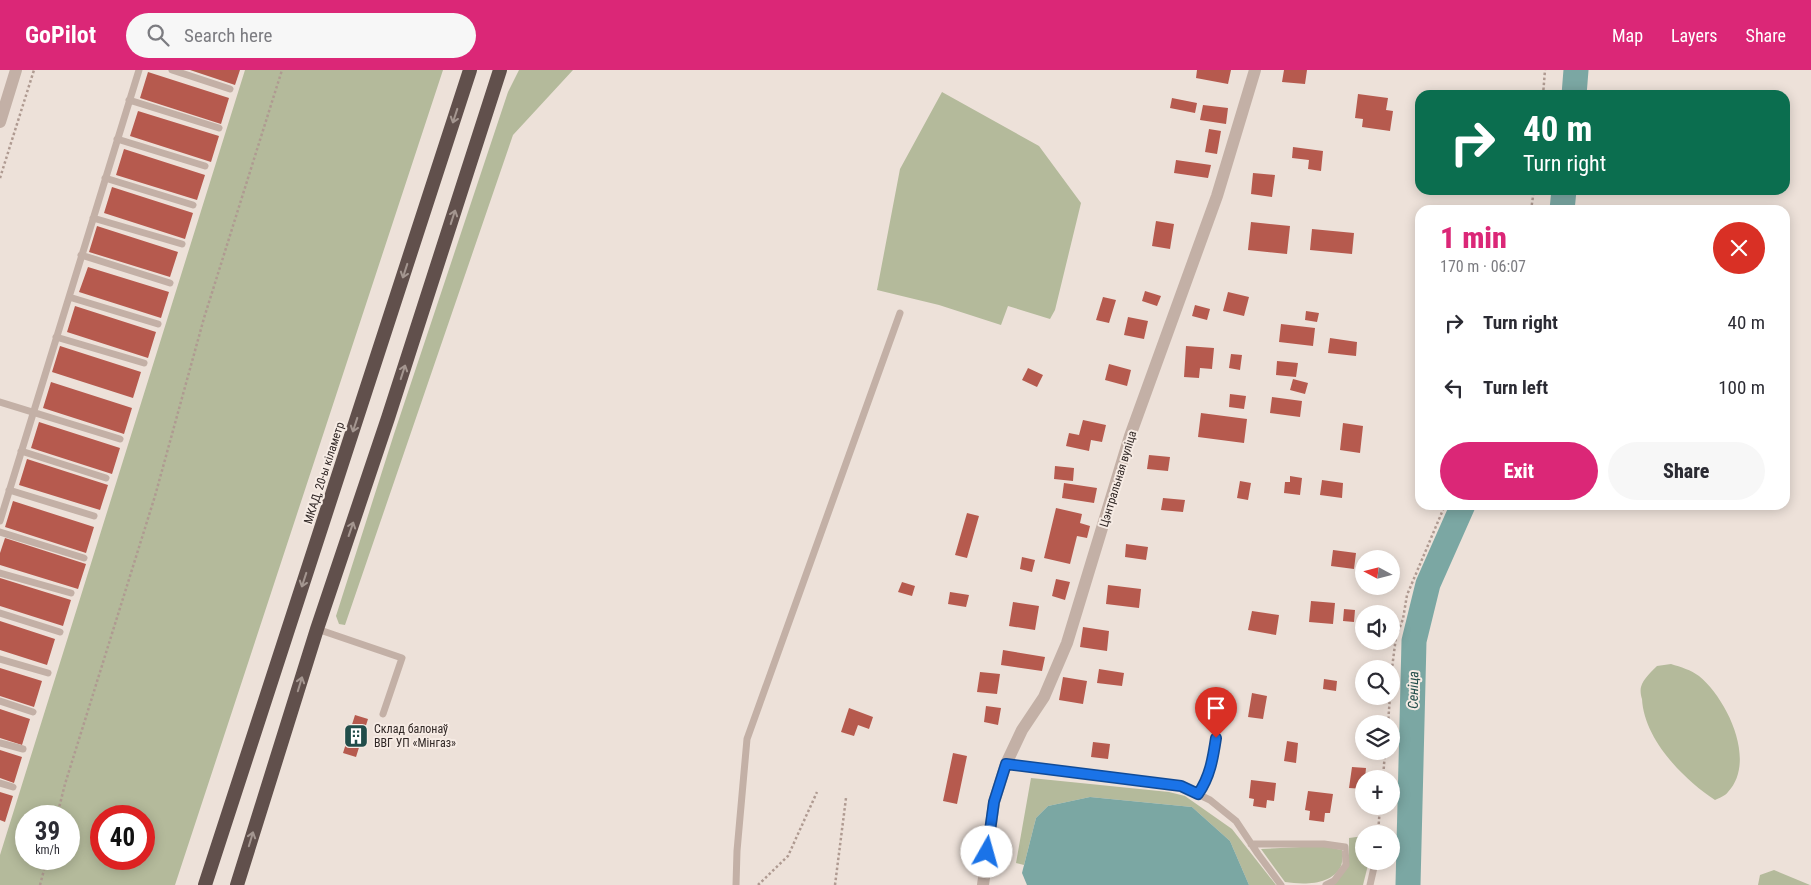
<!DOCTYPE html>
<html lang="en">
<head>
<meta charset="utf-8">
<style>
  :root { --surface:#fff; --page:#f7f7f7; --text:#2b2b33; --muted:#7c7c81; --accent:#db2777 }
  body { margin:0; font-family:"Roboto Condensed",sans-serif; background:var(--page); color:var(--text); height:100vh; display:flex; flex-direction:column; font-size:19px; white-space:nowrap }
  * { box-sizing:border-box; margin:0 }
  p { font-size:16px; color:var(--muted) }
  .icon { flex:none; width:28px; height:28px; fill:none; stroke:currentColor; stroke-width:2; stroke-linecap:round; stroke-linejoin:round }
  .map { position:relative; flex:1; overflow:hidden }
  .panel { position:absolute; left:1415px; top:135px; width:375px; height:305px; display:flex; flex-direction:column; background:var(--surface); border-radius:15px; box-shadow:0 2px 12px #0003 }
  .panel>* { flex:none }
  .hud { position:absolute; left:1415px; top:20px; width:375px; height:105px; border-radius:15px; box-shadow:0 2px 12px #0003; background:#0b6e4f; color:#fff; overflow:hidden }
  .needle { width:32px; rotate:277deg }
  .fabs { position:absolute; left:1355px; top:480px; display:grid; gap:10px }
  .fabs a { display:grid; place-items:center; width:45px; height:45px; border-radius:50%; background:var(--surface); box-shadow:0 2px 12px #0003; font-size:25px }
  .speed { position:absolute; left:15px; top:735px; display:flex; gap:10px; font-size:25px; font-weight:700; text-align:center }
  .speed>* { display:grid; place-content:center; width:65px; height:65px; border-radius:50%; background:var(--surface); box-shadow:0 2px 12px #0003; line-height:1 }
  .speed small { font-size:12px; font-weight:400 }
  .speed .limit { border:8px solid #d22; background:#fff; color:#111 }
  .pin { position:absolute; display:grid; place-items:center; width:42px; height:42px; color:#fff; margin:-51px -21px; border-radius:50% 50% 50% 0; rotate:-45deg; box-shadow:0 0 5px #0007 }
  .pin .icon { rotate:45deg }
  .me { position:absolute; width:55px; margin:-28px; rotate:7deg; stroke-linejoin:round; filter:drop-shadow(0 0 4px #0008) }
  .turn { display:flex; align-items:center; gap:18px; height:105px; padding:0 25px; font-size:22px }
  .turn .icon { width:65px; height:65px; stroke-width:2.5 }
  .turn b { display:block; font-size:35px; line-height:42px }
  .round { display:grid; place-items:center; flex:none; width:52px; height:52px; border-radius:26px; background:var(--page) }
  .headline { display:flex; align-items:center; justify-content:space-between; height:85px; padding:0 25px }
  h1 { font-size:30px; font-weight:800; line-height:38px; color:var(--accent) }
  .primary-button { display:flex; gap:10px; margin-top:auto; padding:10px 25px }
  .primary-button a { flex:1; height:58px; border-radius:30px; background:var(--accent); color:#fff; font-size:20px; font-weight:800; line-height:58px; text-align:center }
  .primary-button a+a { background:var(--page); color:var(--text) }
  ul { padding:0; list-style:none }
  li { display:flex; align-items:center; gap:15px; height:65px; padding:0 25px }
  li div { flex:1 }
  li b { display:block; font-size:19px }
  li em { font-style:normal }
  header { display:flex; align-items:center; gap:30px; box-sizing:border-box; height:70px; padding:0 25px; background:var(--accent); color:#fff }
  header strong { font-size:24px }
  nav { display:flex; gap:28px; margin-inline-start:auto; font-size:18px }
  .search { width:350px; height:45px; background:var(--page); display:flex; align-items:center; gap:12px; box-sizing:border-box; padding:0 18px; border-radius:28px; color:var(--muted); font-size:19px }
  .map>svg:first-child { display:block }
  .green { fill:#b4ba9b; fill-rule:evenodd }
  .water { fill:#7ba7a3 }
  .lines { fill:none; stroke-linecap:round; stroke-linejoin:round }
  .river { stroke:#7ba7a3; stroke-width:25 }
  .building { fill:#b65a4e }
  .path { stroke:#af9a91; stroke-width:2.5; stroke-dasharray:2.5 2.5; stroke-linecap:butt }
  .service { stroke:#c3b0a6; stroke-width:7 }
  .tertiary { stroke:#c3b0a6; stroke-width:12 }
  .trunk { stroke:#61504c; stroke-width:14 }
  .oneway { stroke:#a49690 }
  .route-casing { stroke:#114b97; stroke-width:12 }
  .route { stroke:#1a73e8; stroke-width:9 }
  .labels { text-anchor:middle; stroke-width:4; stroke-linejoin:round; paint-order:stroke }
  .street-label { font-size:12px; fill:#312826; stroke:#f6ebe4 }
  .poi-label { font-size:12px; fill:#312826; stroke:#f6ebe4; text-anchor:start }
  .water-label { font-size:14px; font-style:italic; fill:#214d4a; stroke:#f6ebe4 }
</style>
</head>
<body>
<header>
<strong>GoPilot</strong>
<div class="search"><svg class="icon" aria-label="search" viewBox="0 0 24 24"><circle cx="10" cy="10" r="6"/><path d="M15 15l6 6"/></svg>Search here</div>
<nav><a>Map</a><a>Layers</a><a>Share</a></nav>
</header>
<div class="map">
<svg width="1811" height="815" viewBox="0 0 1811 815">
  <rect width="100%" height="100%" fill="#ede1d9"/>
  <!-- green -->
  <path class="green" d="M245,0h198l-268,815h-175v-30zM69,746v43h-43v-43zM144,746v43h-43v-43z
    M519,0h54l-60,65 -168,490 -6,-1 -3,-8 58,-182 114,-342z
    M942,22l97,54 42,57 -26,107 -5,9 -42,-13 -7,19 -62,-20 -62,-15 23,-121z
    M1671,594c10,3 20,6 28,12 28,23 58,85 29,116 -3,4 -9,6 -13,8 -32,-21 -71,-61 -73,-101 -1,-3 -2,-8 -1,-12 2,-8 11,-16 16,-21z
    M1031,708l138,14 16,4 47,33 44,56h-27l-19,-44 -38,-34 -102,-10 -42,9 -12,12 -12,47 -8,-2z
    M1364,766v25h5l-6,24h-31l17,-24v-23z
    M1322,776l20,4c0,5 1,11 -1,16 -9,19 -36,19 -56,16l-24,-33z
    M1774,800l36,15h-52l2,-10z"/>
  <!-- water -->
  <path class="water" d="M1090,727l102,10 38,34 19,44h-222l-5,-12 14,-55 12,-12z"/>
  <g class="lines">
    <!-- river -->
    <path class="river" d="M1574,25l2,-25
      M1562,140l2,-20
      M1408,815l6,-244 14,-57 35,-79"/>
  </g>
  <!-- building -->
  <path class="building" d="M190,0h50l-5,15z
    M1197,0h34l-3,14 -32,-6z
    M1284,0h23l-2,14 -23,-2z
    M148,2l81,26 -8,26 -81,-26z
    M1358,24l30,4 -2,12 7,1 -3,20 -28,-4 1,-8 -8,-1z
    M1172,28l25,5 -2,10 -25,-5z
    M1203,35l25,3 -2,16 -26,-4z
    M138,41l81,25 -8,26 -81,-26z
    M1209,59l12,2 -4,23 -12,-2z
    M1293,77l30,4 -2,20 -13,-2 1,-9 -17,-2z
    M124,79l81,26 -8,25 -81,-25z
    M1176,90l35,5 -3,13 -34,-5z
    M1253,103l22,2 -3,22 -21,-3z
    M112,117l81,26 -8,26 -81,-26z
    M1156,151l18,3 -4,25 -18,-3z
    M1251,152l39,4 -3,28 -39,-4z
    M97,156l81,26 -8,25 -81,-25z
    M1312,159l42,4 -2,21 -42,-4z
    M88,197l81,25 -8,26 -82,-26z
    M1145,221l16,5 -4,10 -15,-5z
    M1228,222l21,5 -5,19 -21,-5z
    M1103,227l13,3 -7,23 -13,-3z
    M1195,235l15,4 -3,11 -15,-4z
    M75,236l81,26 -8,26 -81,-26z
    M1306,241l13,2 -2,9 -12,-2z
    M1128,247l20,4 -4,18 -20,-4z
    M1281,254l34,4 -2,18 -34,-4z
    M1330,268l27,4 -1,14 -28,-3z
    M60,276l81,26 -8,26 -81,-26z
    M1186,276l28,2 -2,21 -12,-1 -1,10 -15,-1z
    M1231,284l11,1 -2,15 -11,-2z
    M1277,291l21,2 -2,14 -20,-2z
    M1109,294l22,6 -4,16 -22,-6z
    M1028,298l15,7 -6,12 -15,-7z
    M1293,309l15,4 -3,11 -15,-4z
    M51,312l81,26 -8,26 -81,-26z
    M1230,324l16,2 -2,13 -15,-2z
    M1272,327l30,4 -2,16 -30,-4z
    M1201,343l46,6 -3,24 -46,-6z
    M1083,350l23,5 -4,17 -11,-2 -2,11 -23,-5 3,-13 10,2z
    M39,352l81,26 -8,26 -81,-26z
    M1343,353l20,3 -3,27 -20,-3z
    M1149,385l21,2 -2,14 -21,-2z
    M27,389l81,26 -8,25 -81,-25z
    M1055,396l19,2 -1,13 -19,-2z
    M1290,406l12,2 -2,17 -16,-2 1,-11h5z
    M1322,410l21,3 -1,15 -22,-3z
    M1240,411l11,2 -3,17 -11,-2z
    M1064,413l33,5 -3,15 -32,-5z
    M1163,428l22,2 -2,12 -22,-2z
    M13,431l81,26 -8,26 -81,-26z
    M1056,438l26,6 -2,9 10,3 -3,12 -10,-2 -7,28 -26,-6z
    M967,443l12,3 -12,42 -12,-3z
    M5,468l81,26 -8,25 -78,-24v-12z
    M1126,474l22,3 -2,13 -21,-3z
    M1333,480l23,3 -2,16 -23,-3z
    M1022,487l13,3 -3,12 -12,-3z
    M0,508l71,22 -8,26 -63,-20z
    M1056,509l14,3 -5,18 -13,-4z
    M902,512l13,4 -3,10 -14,-4z
    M1108,515l33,4 -2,19 -33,-4z
    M950,522l19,3 -3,12 -18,-3z
    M1311,531l24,2 -2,21 -24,-2z
    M1013,532l26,4 -4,24 -26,-4z
    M1344,539l11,1 -1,12 -11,-1z
    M1252,541l27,4 -3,20 -28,-5z
    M0,551l55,18 -8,26 -47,-15z
    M1083,557l26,4 -2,20 -27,-4z
    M1003,580l42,7 -3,14 -41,-6z
    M0,598l42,13 -8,26 -34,-11z
    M1099,599l25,4 -2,13 -25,-3z
    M980,602l20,2 -3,20 -20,-2z
    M1063,607l24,4 -4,23 -24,-4z
    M1324,609l13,2 -1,10 -13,-2z
    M1252,623l15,3 -4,23 -15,-2z
    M986,636l15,2 -3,17 -14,-3z
    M849,638l24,9 -4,12 -11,-4 -4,11 -13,-4z
    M0,639l30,10 -8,26 -22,-7z
    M355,645l13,4 -12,38 -13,-4z
    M1287,671l11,2 -2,20 -12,-2z
    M1093,672l17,2 -2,15 -17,-2z
    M0,680l22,7 -8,26 -14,-5z
    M953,683l14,3 -10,48 -14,-3z
    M1352,697l14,1 -2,21 -15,-1z
    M1251,710l25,3 -2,18 -7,-1 -1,8 -13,-2 1,-7 -5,-1z
    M1308,721l25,3 -3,19h-5l-1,9 -15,-2 1,-9 -5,-1z
    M0,722l13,4 -8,26 -5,-2z"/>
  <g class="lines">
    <!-- path -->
    <path class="path" d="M1543,25l2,-25
      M0,108l34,-108
      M1531,140l3,-20
      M1391,606l5,-39 7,-18 4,-24 38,-90
      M1388,654l2,-28
      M1383,709l2,-28
      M57,746l8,-32 90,-288 49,-178 78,-248
      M1378,764l2,-28
      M40,815l7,-26
      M758,815l30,-29 29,-64
      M835,815l11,-87"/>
    <!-- service -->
    <path class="service" d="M172,0l58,19
      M129,30l90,28
      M117,69l88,27
      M105,108l88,27
      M93,148l89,26
      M81,185l89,28
      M69,227l89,27
      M56,267l88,26
      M0,332l120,37
      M21,381l85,27
      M9,420l85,26
      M0,451l139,-451
      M0,462l84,26
      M0,503l71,20
      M0,543l60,19
      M317,559l85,29 -19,56
      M0,589l48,14
      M0,631l33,11
      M0,673l23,6
      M1006,694l175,22 29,14 26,21 22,33 23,31
      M0,713l13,4
      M1198,724c15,-21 16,-46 20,-71
      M1251,774h73l21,3 1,18 -12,16 -8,4
      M736,815l1,-34 10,-112 153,-426
      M1370,815l5,-22"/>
    <!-- tertiary -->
    <path class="tertiary" d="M0,52l16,-52
      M983,815l11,-83 12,-38 16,-34 22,-33 23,-54 63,-207 87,-240 38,-126"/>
    <!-- trunk -->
    <path class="trunk" d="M205,815l265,-815
      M237,815l80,-256 71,-211 112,-348"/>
  </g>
  <!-- one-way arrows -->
  <defs><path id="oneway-shaft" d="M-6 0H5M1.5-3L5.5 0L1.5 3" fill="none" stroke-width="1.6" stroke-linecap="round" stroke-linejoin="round" transform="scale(1.25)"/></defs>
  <g class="oneway">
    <use href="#oneway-shaft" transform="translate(455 46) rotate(108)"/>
    <use href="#oneway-shaft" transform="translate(453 147) rotate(-72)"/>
    <use href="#oneway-shaft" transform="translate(405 201) rotate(108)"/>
    <use href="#oneway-shaft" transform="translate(403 302) rotate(-72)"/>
    <use href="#oneway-shaft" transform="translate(355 355) rotate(108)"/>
    <use href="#oneway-shaft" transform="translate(351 459) rotate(-71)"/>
    <use href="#oneway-shaft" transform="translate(304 510) rotate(108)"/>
    <use href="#oneway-shaft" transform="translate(300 614) rotate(-73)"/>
    <use href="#oneway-shaft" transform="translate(251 769) rotate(-73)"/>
  </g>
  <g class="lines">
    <defs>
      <path id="route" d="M987,782l7,-50 12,-38 175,22 17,8c12,-17 15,-36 18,-56"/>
    </defs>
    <!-- route casing -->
    <use href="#route" class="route-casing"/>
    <!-- route -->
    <use href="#route" class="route"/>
  </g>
  <!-- icons -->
  <defs>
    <symbol id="building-square" viewBox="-11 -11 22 22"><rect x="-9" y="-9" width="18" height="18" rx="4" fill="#214d4a" stroke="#f6ebe4"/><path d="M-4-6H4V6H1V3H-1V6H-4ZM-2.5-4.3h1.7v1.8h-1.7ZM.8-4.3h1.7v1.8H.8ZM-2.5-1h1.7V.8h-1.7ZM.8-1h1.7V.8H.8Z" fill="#fff"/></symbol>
  </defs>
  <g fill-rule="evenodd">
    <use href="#building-square" x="342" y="652" width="28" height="28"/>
  </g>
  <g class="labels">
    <!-- street labels -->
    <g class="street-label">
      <text transform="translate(324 403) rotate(-72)" y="4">МКАД, 20-ы кіламетр</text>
      <text transform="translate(1118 409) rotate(-73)" y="4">Цэнтральная вуліца</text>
    </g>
    <!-- poi labels -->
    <g class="poi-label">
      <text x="374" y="663">Склад балонаў<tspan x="374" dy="14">ВВГ УП «Мінгаз»</tspan></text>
    </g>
    <!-- water labels -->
    <g class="water-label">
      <text transform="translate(1413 620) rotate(-89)" y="5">Сеніца</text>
    </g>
  </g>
</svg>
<div class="fabs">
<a><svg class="needle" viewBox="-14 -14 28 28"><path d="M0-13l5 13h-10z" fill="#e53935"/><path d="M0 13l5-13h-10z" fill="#7c7c81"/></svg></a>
<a><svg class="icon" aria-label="sound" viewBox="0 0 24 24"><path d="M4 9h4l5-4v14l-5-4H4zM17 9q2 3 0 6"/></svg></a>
<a><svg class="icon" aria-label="search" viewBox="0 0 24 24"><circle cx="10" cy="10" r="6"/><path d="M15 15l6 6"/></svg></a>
<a><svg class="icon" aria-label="layers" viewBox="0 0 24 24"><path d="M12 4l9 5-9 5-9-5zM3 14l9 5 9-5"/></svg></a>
<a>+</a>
<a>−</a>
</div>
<div class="speed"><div>39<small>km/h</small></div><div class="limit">40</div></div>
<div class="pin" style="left:1216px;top:668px;background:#d93025"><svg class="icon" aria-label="arrive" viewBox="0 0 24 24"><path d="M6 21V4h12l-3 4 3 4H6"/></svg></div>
<svg class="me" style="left:987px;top:782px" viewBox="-20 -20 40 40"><circle r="19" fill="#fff"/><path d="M0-13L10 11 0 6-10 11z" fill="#1a73e8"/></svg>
<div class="hud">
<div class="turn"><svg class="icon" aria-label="right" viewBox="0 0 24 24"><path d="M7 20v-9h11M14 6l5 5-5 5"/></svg><div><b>40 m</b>Turn right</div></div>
</div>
<section class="panel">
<div class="headline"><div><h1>1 min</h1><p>170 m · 06:07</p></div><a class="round" style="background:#d93025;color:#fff"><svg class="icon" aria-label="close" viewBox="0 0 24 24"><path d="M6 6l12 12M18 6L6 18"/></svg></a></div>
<ul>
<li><svg class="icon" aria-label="right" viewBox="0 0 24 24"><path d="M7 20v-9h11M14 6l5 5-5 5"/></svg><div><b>Turn right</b></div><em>40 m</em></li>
<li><svg class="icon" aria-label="left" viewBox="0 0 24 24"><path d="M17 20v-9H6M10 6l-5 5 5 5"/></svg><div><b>Turn left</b></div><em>100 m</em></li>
</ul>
<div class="primary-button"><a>Exit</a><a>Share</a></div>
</section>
</div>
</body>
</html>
